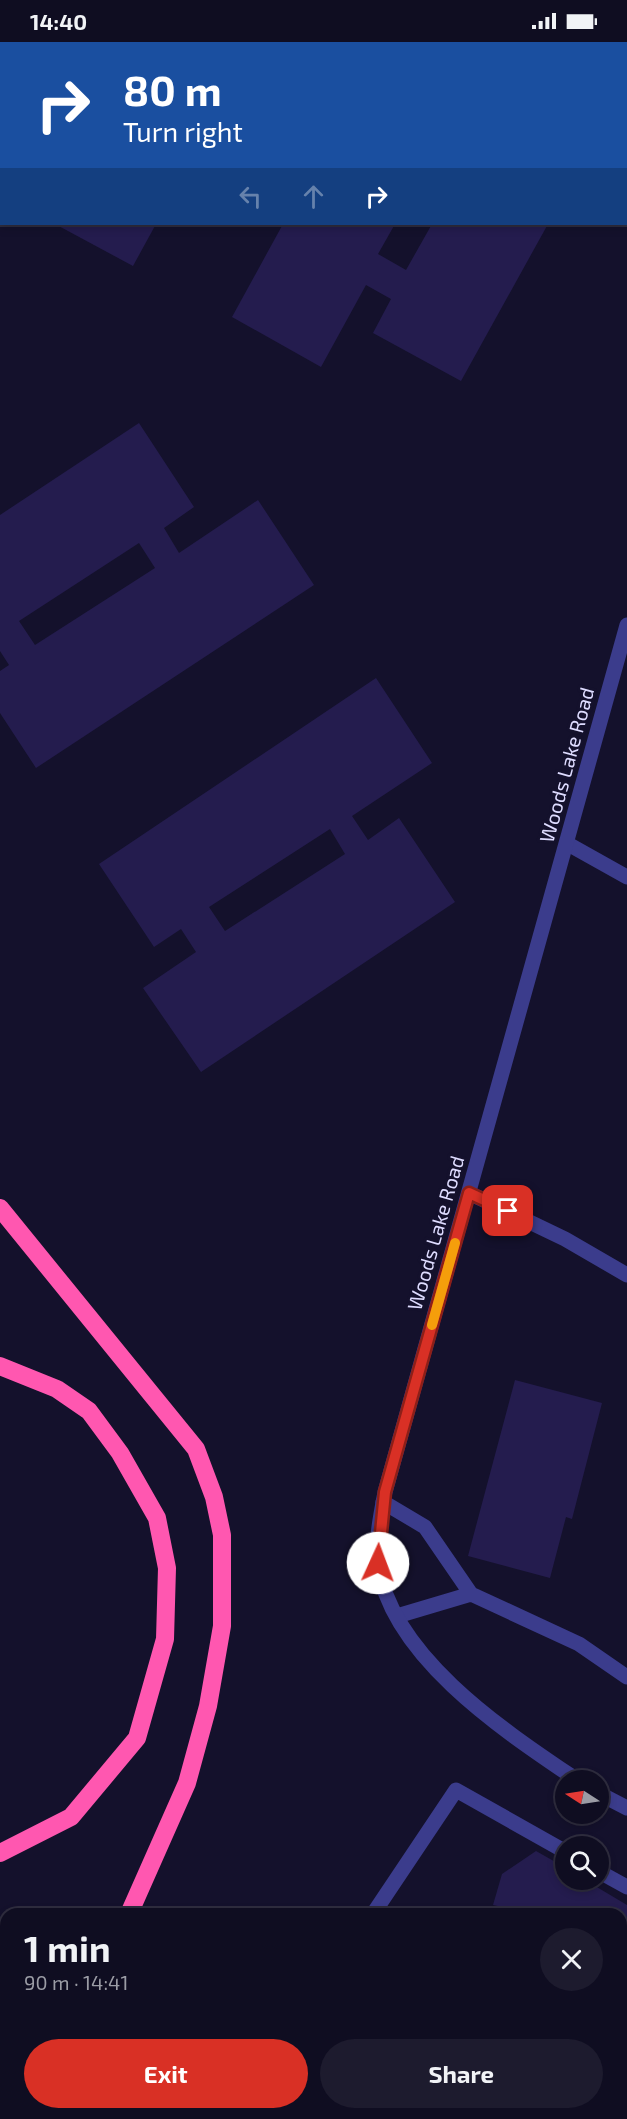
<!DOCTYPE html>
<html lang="en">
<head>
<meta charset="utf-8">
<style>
  :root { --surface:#0f0d21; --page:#1d1b2e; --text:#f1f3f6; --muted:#9b9ca5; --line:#2f2d3f; --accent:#d93025 }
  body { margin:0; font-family:"Exo 2",sans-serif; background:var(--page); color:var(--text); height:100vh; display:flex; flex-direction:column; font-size:22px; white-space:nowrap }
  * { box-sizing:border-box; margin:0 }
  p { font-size:20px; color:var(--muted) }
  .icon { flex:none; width:33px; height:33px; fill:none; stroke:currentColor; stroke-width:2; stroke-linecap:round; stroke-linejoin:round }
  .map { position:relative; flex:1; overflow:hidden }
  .drawer { position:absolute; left:0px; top:1866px; width:627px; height:212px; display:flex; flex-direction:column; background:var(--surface); border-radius:18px 18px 0 0; box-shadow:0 3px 9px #0003,0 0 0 2px var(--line) }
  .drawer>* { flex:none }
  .banner { position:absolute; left:0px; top:0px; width:627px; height:183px; box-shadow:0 3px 9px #0003,0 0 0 2px var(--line); background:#1a4fa0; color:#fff; overflow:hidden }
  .needle { width:39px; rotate:282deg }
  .controls { position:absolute; left:555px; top:1728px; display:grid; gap:12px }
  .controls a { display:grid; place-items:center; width:54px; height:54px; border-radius:50%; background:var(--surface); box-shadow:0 3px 9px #0003,0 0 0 2px var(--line); font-size:30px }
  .pin { position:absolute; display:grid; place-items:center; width:51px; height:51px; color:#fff; margin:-26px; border-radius:12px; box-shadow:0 3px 9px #0006 }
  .me { position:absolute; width:66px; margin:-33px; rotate:2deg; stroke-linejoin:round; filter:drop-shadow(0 0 4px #0008) }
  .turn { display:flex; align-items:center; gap:21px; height:126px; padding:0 24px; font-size:27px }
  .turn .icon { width:78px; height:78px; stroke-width:2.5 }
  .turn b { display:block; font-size:42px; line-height:51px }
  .lanes { display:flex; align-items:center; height:57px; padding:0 24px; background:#0003; justify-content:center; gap:30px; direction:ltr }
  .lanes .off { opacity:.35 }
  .round { display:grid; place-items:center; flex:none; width:63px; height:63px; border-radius:32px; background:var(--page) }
  .headline { display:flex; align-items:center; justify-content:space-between; height:102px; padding:0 24px }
  h1 { font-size:36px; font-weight:700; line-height:45px }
  .cta { display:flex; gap:12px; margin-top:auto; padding:12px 24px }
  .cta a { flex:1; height:69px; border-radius:36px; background:var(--accent); color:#fff; font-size:24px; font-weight:700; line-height:69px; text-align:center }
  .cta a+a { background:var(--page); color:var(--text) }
  .status { display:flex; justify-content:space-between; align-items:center; height:42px; padding:0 30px; background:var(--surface); direction:ltr }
  .status svg { height:16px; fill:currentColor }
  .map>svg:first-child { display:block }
  .building { fill:#241c4e; fill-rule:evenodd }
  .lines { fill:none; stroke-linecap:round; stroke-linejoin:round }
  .path { stroke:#2ec1b0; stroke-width:4; stroke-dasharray:3 4.5; stroke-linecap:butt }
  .service { stroke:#3b3c8c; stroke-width:15 }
  .minor { stroke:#3b3c8c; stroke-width:15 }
  .primary { stroke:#bc63ff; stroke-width:15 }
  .motorway { stroke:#ff57b0; stroke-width:18 }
  .route-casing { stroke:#8d1f18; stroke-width:15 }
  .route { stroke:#d93025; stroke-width:10 }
  .slow { stroke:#f59e0b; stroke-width:10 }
  .labels { text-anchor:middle; stroke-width:6; stroke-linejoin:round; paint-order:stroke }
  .street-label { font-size:20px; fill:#dedcff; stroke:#14112c }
</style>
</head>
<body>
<div class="status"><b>14:40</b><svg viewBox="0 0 49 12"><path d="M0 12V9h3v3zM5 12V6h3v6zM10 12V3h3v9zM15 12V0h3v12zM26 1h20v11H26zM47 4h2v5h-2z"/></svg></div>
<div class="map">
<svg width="627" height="2077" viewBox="0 0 627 2077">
  <rect width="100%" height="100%" fill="#14112c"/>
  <!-- building -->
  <path class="building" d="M55,182h101l-23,42z
    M283,182h112l-17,30 28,16 26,-46h116l-87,157 -88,-48 18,-34 -25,-14 -45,82 -89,-50z
    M139,381l55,84 -30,21 15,25 79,-53 56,85 -278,183 -36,-55v-42l9,-6 -9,-14v-136zM139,501l16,25 -120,77 -16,-24z
    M376,636l56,85 -80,53 16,24 31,-22 56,84 -254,170 -58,-84 53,-36 -15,-23 -27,18 -55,-83zM330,787l15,25 -120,77 -16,-24z
    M515,1338l87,23 -30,116 -6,-2 -16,61 -82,-22z
    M536,1809l30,17v12h19l42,25v81l-6,-3v-69h-119l-3,-1 3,-6 -9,-2 9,-31z
    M621,2058l6,4v15h-66l-10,-5h70z"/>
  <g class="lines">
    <!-- path -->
    <path class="path" d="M434,2072l1,5"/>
    <!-- service -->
    <path class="service" d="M568,802l59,33
      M469,1151l96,46 62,36
      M383,1460l42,25 46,67
      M397,1574l74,-22 108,50 48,33
      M598,1829l29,16
      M373,1872l83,-124 110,62
      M621,2030l6,4
      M489,2072l10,5"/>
    <!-- minor -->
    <path class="minor" d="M577,1738c-71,-48 -186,-123 -199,-216 -3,-23 3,-50 7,-72l242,-867
      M598,1751l29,15"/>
    <!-- primary -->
    <path class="primary" d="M0,1947l6,3
      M0,2057l6,2
      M36,2072l13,5
      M281,2072l13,5"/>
    <!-- motorway -->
    <path class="motorway" d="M0,1166l196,241 18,48 8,38v91l-14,80 -21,77 -58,131
      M0,1324l57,23 32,22 31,42 37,65 10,50 -2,71 -28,99 -66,79 -71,36
      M0,2047l6,-4"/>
  </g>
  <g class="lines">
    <defs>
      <path id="route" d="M378,1521l7,-71 84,-299 39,18"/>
    </defs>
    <!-- route casing -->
    <use href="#route" class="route-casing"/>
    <!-- route -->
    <use href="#route" class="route"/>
    <!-- slow -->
    <path class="slow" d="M432,1283l23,-82"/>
  </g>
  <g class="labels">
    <!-- street labels -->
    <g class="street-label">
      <text transform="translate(567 723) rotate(-75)" y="7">Woods Lake Road</text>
      <text transform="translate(436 1191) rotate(-74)" y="7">Woods Lake Road</text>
    </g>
  </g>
</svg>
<div class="controls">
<a><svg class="needle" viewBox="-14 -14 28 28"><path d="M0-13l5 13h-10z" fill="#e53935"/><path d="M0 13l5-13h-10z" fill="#9b9ca5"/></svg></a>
<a><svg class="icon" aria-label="search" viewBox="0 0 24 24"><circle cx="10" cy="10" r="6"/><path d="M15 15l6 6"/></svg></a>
</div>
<div class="pin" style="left:508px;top:1169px;background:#d93025"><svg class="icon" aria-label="arrive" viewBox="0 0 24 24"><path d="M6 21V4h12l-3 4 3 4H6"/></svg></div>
<svg class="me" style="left:378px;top:1521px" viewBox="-20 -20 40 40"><circle r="19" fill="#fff"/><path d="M0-13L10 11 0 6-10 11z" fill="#d93025"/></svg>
<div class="banner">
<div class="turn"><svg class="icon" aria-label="right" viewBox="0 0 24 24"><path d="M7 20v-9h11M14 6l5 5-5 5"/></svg><div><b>80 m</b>Turn right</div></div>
<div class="lanes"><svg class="icon off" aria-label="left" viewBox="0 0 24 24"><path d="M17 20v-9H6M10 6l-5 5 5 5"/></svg><svg class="icon off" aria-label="ahead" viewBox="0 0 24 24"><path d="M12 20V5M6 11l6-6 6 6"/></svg><svg class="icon" aria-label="right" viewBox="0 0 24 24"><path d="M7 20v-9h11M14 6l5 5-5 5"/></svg></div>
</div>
<section class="drawer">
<div class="headline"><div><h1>1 min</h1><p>90 m · 14:41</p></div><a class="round"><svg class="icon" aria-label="close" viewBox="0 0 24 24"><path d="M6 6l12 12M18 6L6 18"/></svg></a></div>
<div class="cta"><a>Exit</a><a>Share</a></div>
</section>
</div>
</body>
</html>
